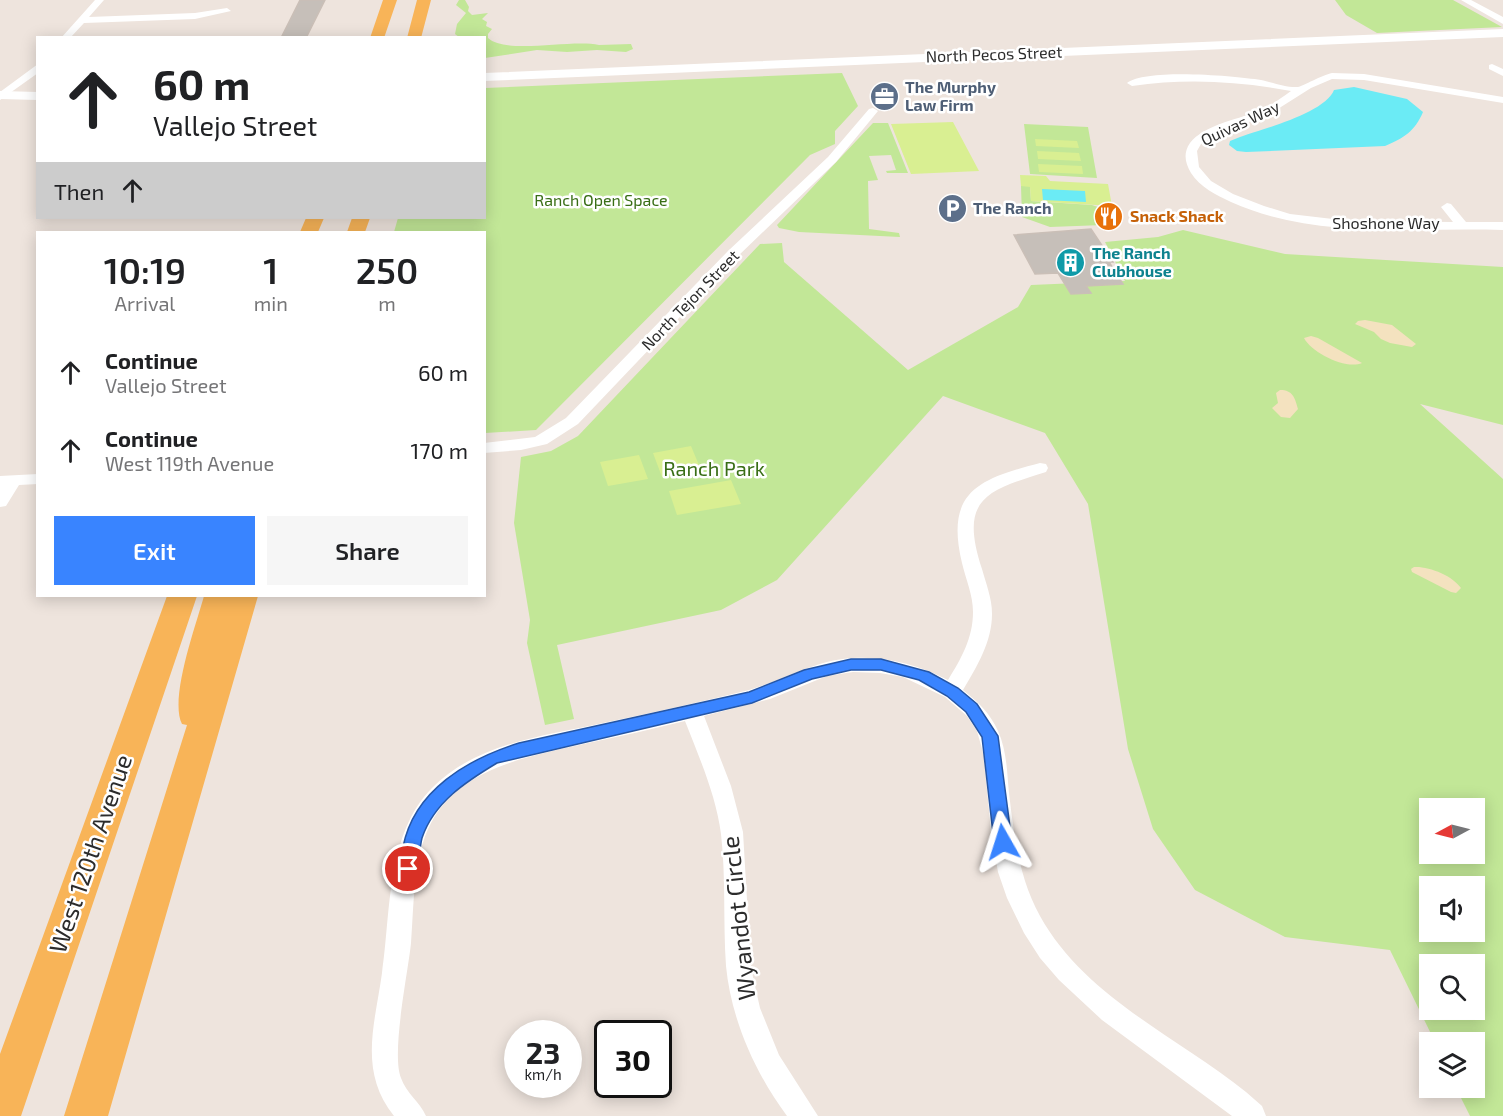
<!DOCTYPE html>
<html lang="en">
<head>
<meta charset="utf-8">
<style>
  :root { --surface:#fff; --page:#f6f6f6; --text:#202124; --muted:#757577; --accent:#3984ff }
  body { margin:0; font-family:"Exo 2",sans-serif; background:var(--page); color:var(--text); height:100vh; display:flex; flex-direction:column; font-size:22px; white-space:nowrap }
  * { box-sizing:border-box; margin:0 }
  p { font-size:20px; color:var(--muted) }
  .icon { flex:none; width:33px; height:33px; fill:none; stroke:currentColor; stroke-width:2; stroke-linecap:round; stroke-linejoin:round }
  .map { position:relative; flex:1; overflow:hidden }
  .side { position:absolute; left:36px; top:231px; width:450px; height:366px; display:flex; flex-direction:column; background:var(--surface); border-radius:0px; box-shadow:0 3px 15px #0003 }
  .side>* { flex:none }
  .hud { position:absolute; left:36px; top:36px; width:450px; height:183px; border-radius:0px; box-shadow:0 3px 15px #0003; background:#fff; color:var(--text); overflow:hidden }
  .needle { width:39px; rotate:263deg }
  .fabs { position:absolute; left:1419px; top:798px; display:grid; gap:12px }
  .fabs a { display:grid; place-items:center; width:66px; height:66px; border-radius:0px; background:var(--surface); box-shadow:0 3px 15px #0003; font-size:30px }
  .speed { position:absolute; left:504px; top:1020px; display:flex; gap:12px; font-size:30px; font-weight:700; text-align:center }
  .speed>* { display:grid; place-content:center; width:78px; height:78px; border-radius:50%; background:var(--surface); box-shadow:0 3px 15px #0003; line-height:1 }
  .speed small { font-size:15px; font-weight:400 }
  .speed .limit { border:3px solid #111; border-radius:9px; background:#fff; color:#111 }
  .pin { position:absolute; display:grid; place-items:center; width:51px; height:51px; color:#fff; margin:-26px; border:3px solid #fff; border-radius:50%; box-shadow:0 2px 6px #0007 }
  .me { position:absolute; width:66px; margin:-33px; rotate:354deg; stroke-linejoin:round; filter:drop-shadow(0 0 4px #0008) }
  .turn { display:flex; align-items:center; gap:21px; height:126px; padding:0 18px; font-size:27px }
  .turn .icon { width:78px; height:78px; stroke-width:2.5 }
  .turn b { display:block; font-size:42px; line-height:51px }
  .then { display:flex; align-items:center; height:57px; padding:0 18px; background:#0003; gap:12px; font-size:22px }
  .eta { display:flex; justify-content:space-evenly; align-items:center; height:102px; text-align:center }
  .eta b { font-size:36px; font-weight:600; line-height:42px }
  .action { display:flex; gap:12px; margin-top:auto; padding:12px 18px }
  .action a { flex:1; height:69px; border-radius:0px; background:var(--accent); color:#fff; font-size:24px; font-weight:600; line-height:69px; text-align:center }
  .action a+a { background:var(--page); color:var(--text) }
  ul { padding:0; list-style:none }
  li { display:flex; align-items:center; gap:18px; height:78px; padding:0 18px }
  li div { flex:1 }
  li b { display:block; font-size:22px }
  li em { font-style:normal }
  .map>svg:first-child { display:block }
  .green { fill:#c2e797; fill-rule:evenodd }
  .sand { fill:#f4e2bf }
  .pitch { fill:#d9ef92 }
  .water { fill:#6bebf5 }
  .building { fill:#c6bfb9; stroke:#cabfb7; stroke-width:1.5 }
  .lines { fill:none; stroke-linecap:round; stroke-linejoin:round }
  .street { fill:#fff; fill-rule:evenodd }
  .secondary { fill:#fff; fill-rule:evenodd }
  .primary { fill:#f8b458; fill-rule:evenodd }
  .route { fill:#3984ff; stroke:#2556a6; stroke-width:1.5 }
  .labels { text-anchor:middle; stroke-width:5; stroke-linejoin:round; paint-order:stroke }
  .far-street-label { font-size:16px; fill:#2c2c2c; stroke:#fff }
  .far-service-label { font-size:16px; font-weight:bold; fill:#4e5e75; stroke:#fff; text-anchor:start }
  .far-park-label { font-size:16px; fill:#396e16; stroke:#fff }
  .far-food-label { font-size:16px; font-weight:bold; fill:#c56008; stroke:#fff; text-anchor:start }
  .far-culture-label { font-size:16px; font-weight:bold; fill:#0d838f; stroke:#fff; text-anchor:start }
  .park-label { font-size:20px; fill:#396e16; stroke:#fff }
  .near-street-label { font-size:24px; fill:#2c2c2c; stroke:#fff }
</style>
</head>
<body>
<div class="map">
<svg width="1503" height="1116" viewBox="0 0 1503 1116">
  <rect width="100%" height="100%" fill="#eee4dd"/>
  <!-- green -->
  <path class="green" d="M459,0h6l4,7 -1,4 4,4 16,-2 -6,6 5,3 -1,4 6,3 -4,5v4c19,17 82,1 111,7l32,-1 2,5 -7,3 -29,-2 -30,2 -30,-2 -52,8 -1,-20 -25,-1 -4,-3 2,-10 9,-11 -10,-8z
    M1335,0h118l49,27 -125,6 -31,-18z
    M842,73l16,33 -23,25v13l-25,11 -274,275 -51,3 -1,-201h-90l4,-14h86l1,-130z
    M873,123h15l20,50h-21l-1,-2 10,-1 -5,-15 -22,1 9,24 -10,1 1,48 30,4 1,4 -101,-5 -20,-4 -2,-3z
    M1024,124l64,3 9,51 -67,-4z
    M1021,186h9l1,15 61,4 15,5h-5l-2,3 3,5v7l-53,2 -28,-10z
    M1183,230l102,24 218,13v158l-83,-21 83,75v637h-33l-14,-28h18v-46h-39l-45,-92 -105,-13 -90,-47 -42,-61 -25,-80 -40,-245 -43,-71 -102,-37 -166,184 -56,30 -164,35 17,74 -29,6 -18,-82 3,-23 -16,-97 7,-66 30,-6 27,-15 182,-192 22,-1 2,19 124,108 110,-63 13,-22 94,-4 -20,-39 53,-5zM1430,808h44v46h-44zM1430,886h44v46h-44zM1430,964h44v46h-44z"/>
  <!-- sand -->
  <path class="sand" d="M1365,320l27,5 24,19 -4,3 -22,-4 -9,-4 -7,-7 -19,-8 3,-3z
    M1311,336l7,2 44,25c-16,7 -50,-10 -58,-25z
    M1280,390c13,0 15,8 18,19l-8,9 -9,-1 -9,-9 6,-5 -2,-10z
    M1414,567c15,-1 39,9 47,21l-5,5 -5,-1 -39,-20 -1,-3z"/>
  <!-- pitch -->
  <path class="pitch" d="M953,122l26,49 -68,3 -20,-50z
    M1035,139l42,2 2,7 -43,-2z
    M1037,151l42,2 2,8 -43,-2z
    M1038,164l44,2 1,8 -44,-2z
    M1020,175l26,1 4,5 58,3 4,22 -81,-5 -1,-14 -9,-1z
    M691,446l10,24 -39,7 -9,-24z
    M639,455l9,24 -40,7 -8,-24z
    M731,480l10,24 -64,11 -8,-24z"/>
  <!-- water -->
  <path class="water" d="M1354,87l53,12 16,13c-8,19 -19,26 -38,34l-139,6 -9,-1 -8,-6 1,-4 10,-4c23,-8 85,-24 94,-47z
    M1042,189l43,2 1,11 -43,-2z"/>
  <!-- building -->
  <path class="building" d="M300,0h25l-19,38h-25z
    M1091,229l22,33h-4l14,22 -37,2 5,7 -20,1 -13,-21 -23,1 -21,-39z"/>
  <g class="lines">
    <!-- street -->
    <path class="street" d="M95,0h9l-15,17 106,-4 32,-5 4,3 -36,8 -111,4 -14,15h-9z
      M1461,0h10l32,17v7z
      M38,64v9l-38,27v-8z
      M1492,64l11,5v7l-14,-7v-4z
      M1332,73l32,1 139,23v6l-139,-23 -32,-1 -21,9 -38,24 -59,24 -13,8 -4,7 2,16 12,14 22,13 31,12 26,8 60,7 103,1 -12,-15 6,-4 4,1 15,18h37v8c-90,-3 -187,10 -272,-28 -15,-7 -31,-15 -40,-29 -6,-10 -8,-20 -1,-30 14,-18 46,-23 66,-31 13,-5 24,-13 35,-21 -53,-10 -105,-13 -159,-5l-5,-3c20,-15 108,-7 134,-3 10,2 26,8 37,7 5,-1 24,-12 34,-14z
      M873,108l5,3 -42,51 -99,95 -159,167 -31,20 -26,6 -37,3v-10l51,-6 31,-19 162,-167 100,-94 41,-48z
      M1040,463l6,1 2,4 -2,4c-61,19 -87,27 -64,97 4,15 10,29 10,45 0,28 -15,52 -29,76 15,12 27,23 35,41 9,20 9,42 11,62 5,43 10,85 31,123 45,81 136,120 206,176l16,14 4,10h-34l-130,-96 -43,-40 -19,-22 -16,-25 -17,-35 -9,-26 -7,-40 -7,-76 -7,-25 -10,-15 -22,-19 -42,-20 -23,-4 -27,-1 -26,4 -57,23 -66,17 27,70 12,46 8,136 9,40 19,47 39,61h-31c-32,-43 -56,-97 -61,-150 -3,-44 0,-89 -5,-132 -5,-39 -22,-77 -36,-113 -32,8 -64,15 -97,22 -56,13 -127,23 -157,80 -18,34 -17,82 -20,120 -3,30 -20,110 -10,135 5,15 19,24 25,38h-32c-36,-45 -19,-92 -12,-143 9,-60 4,-139 50,-185 44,-45 112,-52 171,-65 49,-10 98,-21 146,-33 35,-10 66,-30 104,-32 33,-2 66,7 95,22 13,-21 25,-42 25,-68 0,-17 -7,-32 -11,-49 -17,-71 16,-84 78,-100z
      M38,474v10l-19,1 -13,21 -6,1v-31z"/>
    <!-- secondary -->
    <path class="secondary" d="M1503,29v8l-1019,44v-8z
      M0,91l38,1v8l-38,-1z"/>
    <!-- primary -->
    <path class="primary" d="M383,0h14l-13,38h-14z
      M417,0h14l-10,38h-14z
      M306,218h18l-6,14h-18z
      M352,218h18l-5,14h-18z
      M167,596h30l-175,517 -1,3h-21v-62z
      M204,596h54l-150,520h-44l123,-391 -5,-1c-13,-25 14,-99 22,-128z"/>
  </g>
  <!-- route -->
  <path class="route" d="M851,659h30l48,13 29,16 19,16 21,32 14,106 -3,5 -6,2 -6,-2 -3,-5 -12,-105 -16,-25 -19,-16 -28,-16 -38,-10h-30l-39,9 -60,24 -255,60c-30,18 -63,39 -75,75 -3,12 -2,25 -7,36l-7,3 -6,-3c-4,-8 0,-18 1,-27 11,-57 65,-88 116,-104l230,-51 55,-22z"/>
  <!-- icons -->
  <defs>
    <symbol id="office-disc" viewBox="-11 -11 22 22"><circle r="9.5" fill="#5c6f8a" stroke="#fff"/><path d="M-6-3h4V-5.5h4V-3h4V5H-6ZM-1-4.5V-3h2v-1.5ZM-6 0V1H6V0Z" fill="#fff"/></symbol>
    <symbol id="parking-disc" viewBox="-11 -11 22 22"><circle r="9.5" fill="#5c6f8a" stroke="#fff"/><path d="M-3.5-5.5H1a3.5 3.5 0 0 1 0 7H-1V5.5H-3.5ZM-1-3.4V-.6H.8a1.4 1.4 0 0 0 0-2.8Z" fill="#fff"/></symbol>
    <symbol id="restaurant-disc" viewBox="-11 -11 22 22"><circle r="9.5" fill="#e8710a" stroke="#fff"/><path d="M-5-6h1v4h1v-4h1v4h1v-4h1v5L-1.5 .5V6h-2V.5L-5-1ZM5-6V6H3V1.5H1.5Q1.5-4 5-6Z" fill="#fff"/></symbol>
    <symbol id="building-disc" viewBox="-11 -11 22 22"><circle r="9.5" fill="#0f9aa8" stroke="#fff"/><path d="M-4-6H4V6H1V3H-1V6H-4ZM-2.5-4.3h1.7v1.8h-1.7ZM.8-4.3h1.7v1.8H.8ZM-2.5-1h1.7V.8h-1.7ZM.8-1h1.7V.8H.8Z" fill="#fff"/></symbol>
  </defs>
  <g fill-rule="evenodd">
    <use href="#office-disc" x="868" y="80" width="33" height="33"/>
    <use href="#parking-disc" x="936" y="192" width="33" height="33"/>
    <use href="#restaurant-disc" x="1092" y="200" width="33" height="33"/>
    <use href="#building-disc" x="1054" y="246" width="33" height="33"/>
  </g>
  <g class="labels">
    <!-- far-street labels -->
    <g class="far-street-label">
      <text transform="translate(994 54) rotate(-2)" y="6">North Pecos Street</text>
      <text transform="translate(1240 123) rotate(-25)" y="6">Quivas Way</text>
      <text x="1386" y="229">Shoshone Way</text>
      <text transform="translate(690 300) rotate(-46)" y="6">North Tejon Street</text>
    </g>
    <!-- far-service labels -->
    <g class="far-service-label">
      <text x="905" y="93">The Murphy<tspan x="905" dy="18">Law Firm</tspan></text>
      <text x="973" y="214">The Ranch</text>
    </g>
    <!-- far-park labels -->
    <g class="far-park-label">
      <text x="601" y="206">Ranch Open Space</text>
    </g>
    <!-- far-food labels -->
    <g class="far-food-label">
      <text x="1130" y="222">Snack Shack</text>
    </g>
    <!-- far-culture labels -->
    <g class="far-culture-label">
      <text x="1092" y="259">The Ranch<tspan x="1092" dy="18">Clubhouse</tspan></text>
    </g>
    <!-- park labels -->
    <g class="park-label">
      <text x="714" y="476">Ranch Park</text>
    </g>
    <!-- near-street labels -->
    <g class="near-street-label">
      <text transform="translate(91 854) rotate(-71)" y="8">West 120th Avenue</text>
      <text transform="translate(739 918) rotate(-96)" y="8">Wyandot Circle</text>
    </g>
  </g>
</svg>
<div class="fabs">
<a><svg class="needle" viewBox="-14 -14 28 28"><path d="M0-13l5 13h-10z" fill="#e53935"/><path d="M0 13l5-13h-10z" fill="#757577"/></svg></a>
<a><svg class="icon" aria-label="sound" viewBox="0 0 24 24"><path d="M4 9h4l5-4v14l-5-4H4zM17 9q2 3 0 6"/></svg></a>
<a><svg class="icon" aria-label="search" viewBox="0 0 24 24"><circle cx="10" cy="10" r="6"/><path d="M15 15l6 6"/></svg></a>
<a><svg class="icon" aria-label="layers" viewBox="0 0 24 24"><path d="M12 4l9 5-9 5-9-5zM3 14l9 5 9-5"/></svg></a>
</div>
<div class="speed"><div>23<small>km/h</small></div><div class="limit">30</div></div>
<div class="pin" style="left:408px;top:869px;background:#d93025"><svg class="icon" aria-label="arrive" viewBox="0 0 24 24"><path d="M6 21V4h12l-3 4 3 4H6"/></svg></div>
<svg class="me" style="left:1003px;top:842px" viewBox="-20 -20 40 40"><path d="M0-17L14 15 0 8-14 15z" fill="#3984ff" stroke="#fff" stroke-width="4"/></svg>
<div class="hud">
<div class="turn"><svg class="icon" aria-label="ahead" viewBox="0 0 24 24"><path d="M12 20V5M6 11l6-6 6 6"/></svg><div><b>60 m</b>Vallejo Street</div></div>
<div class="then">Then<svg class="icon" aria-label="ahead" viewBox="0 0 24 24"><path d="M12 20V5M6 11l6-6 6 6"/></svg></div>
</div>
<section class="side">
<div class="eta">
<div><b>10:19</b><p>Arrival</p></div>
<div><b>1</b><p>min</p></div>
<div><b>250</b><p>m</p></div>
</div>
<ul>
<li><svg class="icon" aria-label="ahead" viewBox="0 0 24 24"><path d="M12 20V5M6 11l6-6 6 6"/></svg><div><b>Continue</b><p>Vallejo Street</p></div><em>60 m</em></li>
<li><svg class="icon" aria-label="ahead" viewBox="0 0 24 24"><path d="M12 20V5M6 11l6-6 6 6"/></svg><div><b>Continue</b><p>West 119th Avenue</p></div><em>170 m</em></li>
</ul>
<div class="action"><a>Exit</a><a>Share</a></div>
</section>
</div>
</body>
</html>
